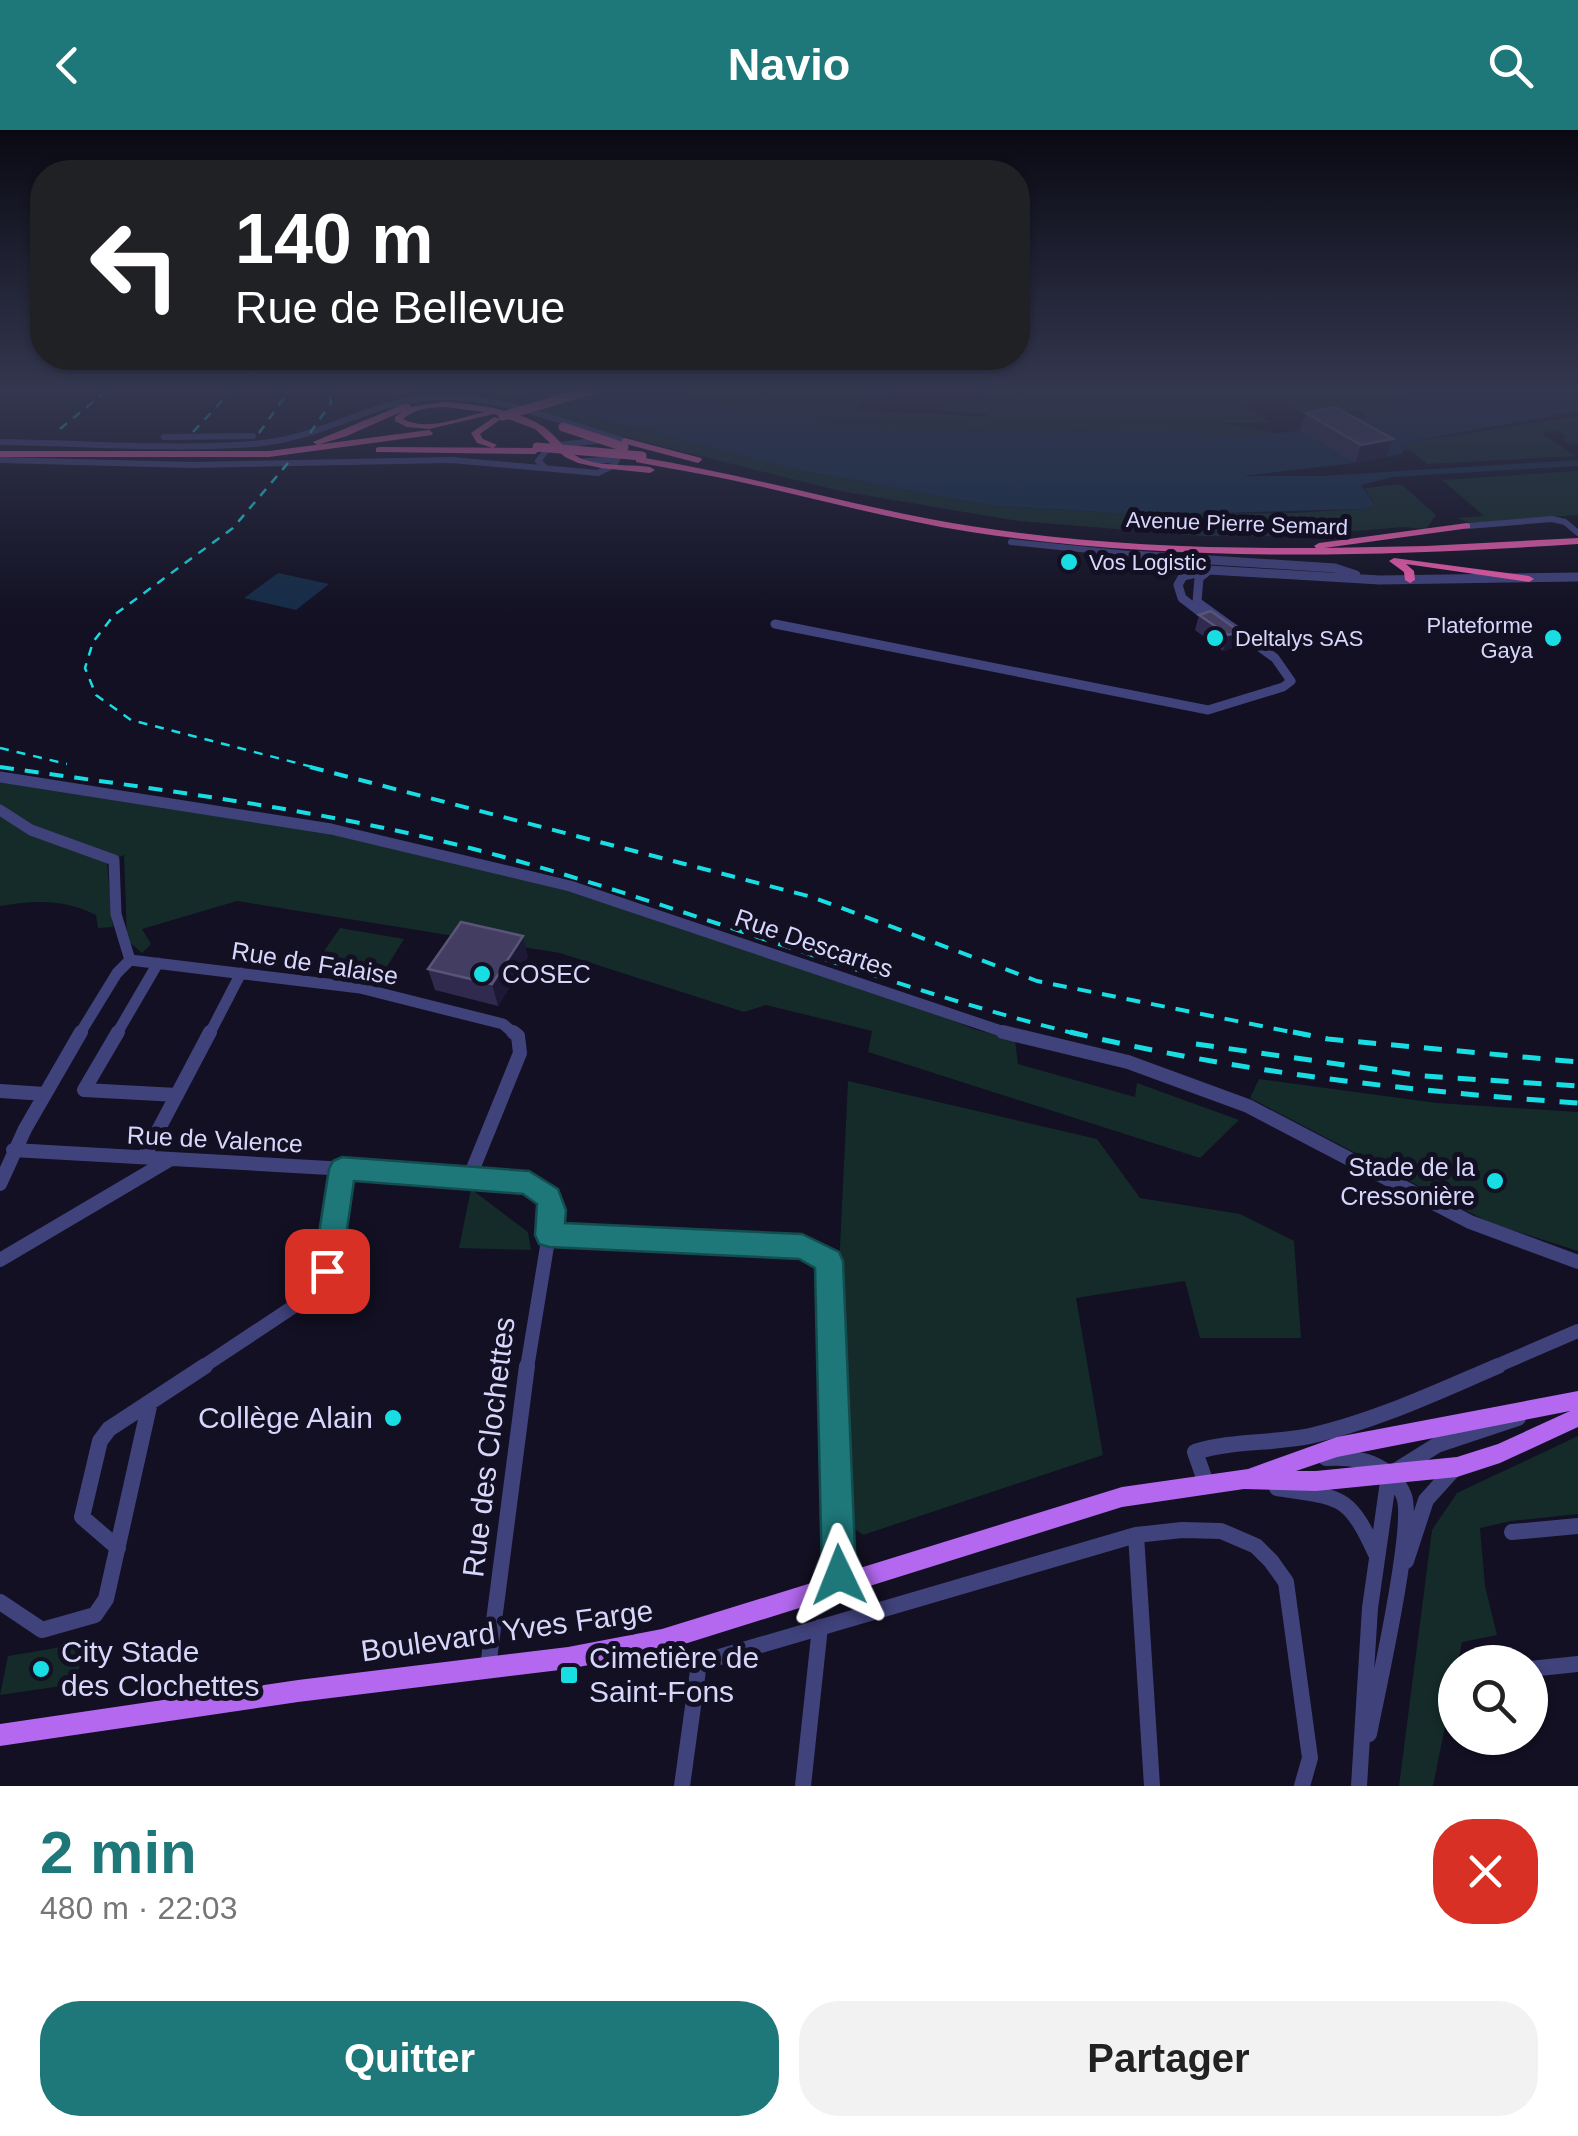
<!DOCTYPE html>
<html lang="fr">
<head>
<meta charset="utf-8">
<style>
  :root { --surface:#fff; --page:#f2f2f2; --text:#222; --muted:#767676; --accent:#1e7779 }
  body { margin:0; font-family:Arial,sans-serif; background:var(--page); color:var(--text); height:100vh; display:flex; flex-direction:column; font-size:38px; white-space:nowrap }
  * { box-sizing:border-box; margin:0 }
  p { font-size:32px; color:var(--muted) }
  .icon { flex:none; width:55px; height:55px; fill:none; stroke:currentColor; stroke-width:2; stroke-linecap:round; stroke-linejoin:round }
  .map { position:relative; height:1656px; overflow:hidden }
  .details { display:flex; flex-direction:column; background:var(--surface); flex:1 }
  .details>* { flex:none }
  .banner { position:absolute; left:30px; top:30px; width:1000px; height:210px; border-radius:40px; box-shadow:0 2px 8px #0004; background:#202124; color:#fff; overflow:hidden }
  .controls { position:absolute; left:1438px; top:1515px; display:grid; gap:20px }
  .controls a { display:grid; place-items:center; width:110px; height:110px; border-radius:50%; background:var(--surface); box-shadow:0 2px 8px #0004; font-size:50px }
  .pin { position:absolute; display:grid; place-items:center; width:85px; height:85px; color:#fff; margin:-42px; border-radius:20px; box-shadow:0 5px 15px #0006 }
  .me { position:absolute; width:110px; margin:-55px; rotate:358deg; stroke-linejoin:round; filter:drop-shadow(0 0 8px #0008) }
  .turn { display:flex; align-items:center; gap:35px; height:210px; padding:0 40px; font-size:45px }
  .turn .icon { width:130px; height:130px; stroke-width:2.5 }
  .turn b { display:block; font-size:70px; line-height:85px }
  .round { display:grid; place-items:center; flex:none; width:105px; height:105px; border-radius:40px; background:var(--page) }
  .head { display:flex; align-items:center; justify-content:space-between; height:170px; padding:0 40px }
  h1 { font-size:60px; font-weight:800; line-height:75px; color:var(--accent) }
  .primary-button { display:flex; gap:20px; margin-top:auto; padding:20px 40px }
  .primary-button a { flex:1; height:115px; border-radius:40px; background:var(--accent); color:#fff; font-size:40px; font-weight:800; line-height:115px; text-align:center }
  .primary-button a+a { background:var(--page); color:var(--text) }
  header { display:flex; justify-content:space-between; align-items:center; height:130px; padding:0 40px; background:var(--accent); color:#fff; font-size:45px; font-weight:800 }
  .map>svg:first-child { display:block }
  .green { fill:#142b29 }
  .water { fill:#152c47 }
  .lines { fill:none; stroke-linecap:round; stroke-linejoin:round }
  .minor-far4 { stroke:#40427c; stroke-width:6 }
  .minor-far3 { stroke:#40427c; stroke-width:9 }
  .minor-far2 { stroke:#40427c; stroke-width:11 }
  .minor-far1 { stroke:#40427c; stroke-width:14 }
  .minor { stroke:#40427c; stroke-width:16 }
  .major { fill:#b368ef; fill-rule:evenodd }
  .highway { fill:#ee5dad; fill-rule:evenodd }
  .rail-far2 { stroke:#18dee4; stroke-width:2.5; stroke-dasharray:9 8; stroke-linecap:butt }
  .rail-far1 { stroke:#18dee4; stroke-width:4; stroke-dasharray:14 11; stroke-linecap:butt }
  .rail { stroke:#18dee4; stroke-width:5; stroke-dasharray:18 15; stroke-linecap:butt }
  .highway-bridge { stroke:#ee5dad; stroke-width:9 }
  .wall { fill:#302b4e }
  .shaded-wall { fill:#1c1835 }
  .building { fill:#423d61; stroke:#595579; stroke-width:2.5 }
  .route { fill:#1e7779; stroke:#144d4f; stroke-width:2.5 }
  .poi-dot { fill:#18dee4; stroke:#121022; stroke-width:4 }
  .labels { text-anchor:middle; stroke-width:10; stroke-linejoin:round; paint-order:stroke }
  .far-street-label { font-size:22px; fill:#d7d6fb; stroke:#121022 }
  .far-poi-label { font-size:22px; fill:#d7d6fb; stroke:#121022; text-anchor:start }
  .street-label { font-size:25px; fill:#d7d6fb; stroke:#121022 }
  .poi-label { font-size:25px; fill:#d7d6fb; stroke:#121022; text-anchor:start }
  .near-poi-label { font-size:30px; fill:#d7d6fb; stroke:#121022; text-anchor:start }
  .near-street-label { font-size:30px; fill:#d7d6fb; stroke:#121022 }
</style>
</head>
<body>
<header><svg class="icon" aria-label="back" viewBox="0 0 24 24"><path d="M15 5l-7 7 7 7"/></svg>Navio<svg class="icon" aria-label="search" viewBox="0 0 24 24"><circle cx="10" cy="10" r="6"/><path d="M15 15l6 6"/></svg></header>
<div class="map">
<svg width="1578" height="1656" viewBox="0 0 1578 1656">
  <rect width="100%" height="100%" fill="#121022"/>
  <!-- green -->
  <path class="green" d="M470,258h14l310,81 194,36 158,10 148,-2 67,-4 14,-5 -11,-16 37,-4 35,31 -10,14 -22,-2 -110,9h-92l-184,-15 -178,-30 -382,-96z
    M631,258h260l-3,8 -27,2 -5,12 132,7v-3l-49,-3h4l4,-12 38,3 -1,-14 406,3 13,4 -11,15 -24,7 -10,-6 -54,3 -17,-10 -37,-3 -6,5 27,17h-49l54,10 -35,4 -119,-7 -76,3 -160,-3 -134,-16z
    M1578,286v27l-8,1 -9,-5 6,-2 -12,-7 -14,3 35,23 -149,8 -14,-12 -11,-2 2,-7z
    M1578,341v44l-108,8 -13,-5 27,-2 -42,-36z
    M0,649l290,45 282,66 332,111 70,28 41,11 3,24 117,33 2,-14 102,37 -39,38 -332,-106 4,-21 -106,-26 -22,7 -184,-59 -323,-52 -95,28 9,15 -9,9 -15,-13 -3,-85 -17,8 6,64 -15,1 -2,-13c-31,-16 -62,-15 -96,-9z
    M340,798l64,11 -21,34 -66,-12z
    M1259,949l178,24 141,9v139l-88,-28 -240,-125z
    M848,951l249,58 43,59 100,16 54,27 7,97h-101l-15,-57 -109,17 27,157 -240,80 -8,-6 -16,-261z
    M471,1059l57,43 3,18 -72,-2z
    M1578,1306v78l-67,7 -31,7 5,58 12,49 -35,7 -29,144h-34l33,-256 25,-37z
    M85,1513l-10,41 -75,11 8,-39z"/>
  <!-- water -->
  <path class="water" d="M484,258h147l121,26 134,16 160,3 110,-4 85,8 59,-6 55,32 -112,13h78l257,-16v6l-185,11 -32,8 14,20 -14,4 -215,6 -158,-10 -194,-36z
    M1112,258h466v23l-174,32 -2,11 -16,3 -57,-32 53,-11 21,-15v-5l-6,-3z
    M278,443l51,11 -33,26 -52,-12z"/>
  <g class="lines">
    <!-- minor-far4 -->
    <path class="minor-far4" d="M164,307l89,-1
      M0,312c84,1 170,8 253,2 52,-3 99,-30 148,-42 72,-19 155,19 224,39
      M0,330l192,5 260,-5 146,13 16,-8 11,-20
      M585,331l24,-1 10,-5
      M546,338l-8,-7 12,-15 53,-6
      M1467,396l85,-7 13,3 13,11
      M1011,412l157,16"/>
    <!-- minor-far3 -->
    <path class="minor-far3" d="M1132,425l203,13 21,7
      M1200,482l-18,-14 -4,-13 5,-9 26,-6 171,10 198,-3
      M775,494l433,86 75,-23 8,-6 -16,-23 -78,-56 2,-24 10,-8"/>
    <!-- minor-far2 -->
    <path class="minor-far2" d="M0,647l331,52 239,57 443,149
      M0,680l31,20 83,30 2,54 14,46
      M130,830l230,28 143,36 13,11
      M79,905l38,-62 13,-13
      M116,905l42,-72
      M209,905l32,-62"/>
    <!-- minor-far1 -->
    <path class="minor-far1" d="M118,902l-34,58 93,5
      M1003,902l125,30 120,44 222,116 108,40
      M0,961l45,3
      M13,1020l457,26 45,4 27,9 11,21 -26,158
      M144,1027l66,-125
      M470,1046l50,-123 -2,-17 -5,-4
      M0,1054l25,-55 56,-97
      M549,1105l253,11 27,15 3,107
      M0,1130l171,-101
      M201,1238l110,-73 16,-24 15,-102
      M1492,1238l86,-37"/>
    <!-- minor -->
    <path class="minor" d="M832,1236l7,219
      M1326,1328c32,-2 65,5 78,38 11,30 -27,197 -35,238
      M1206,1353l-11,-31c38,-12 76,-8 115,-16 66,-15 127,-44 188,-70
      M1277,1358c64,10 71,5 99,66
      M1512,1402l66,-6
      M1136,1405l16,251
      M118,1418l-36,-31 18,-76 9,-12 96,-63
      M1406,1431l20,-61 28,-31
      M0,1472l42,28 53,-15 11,-16 44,-197
      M662,1510l18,19 19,4 437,-128 46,-5 39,1 35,15 15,15 15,21 24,176 -8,28
      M488,1537l39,-301
      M1530,1539l48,-5
      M682,1656l17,-123
      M803,1656l17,-159
      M1359,1656l11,-178 19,-133 48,-30 81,-27"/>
    <!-- major -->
    <path class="major" d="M1578,1261v36l-78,36 -43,14 -141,14 -72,-2 -122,18 -460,144 -94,18 -270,33 -298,44v-22l298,-44 270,-33 94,-18 460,-142 126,-18 89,-32zM1570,1281l-72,33 -41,13 -141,14h-20l41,-14z"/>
    <!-- highway -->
    <path class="highway" d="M444,272c33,2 71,7 100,25 13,9 21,24 36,31 21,9 47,6 70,9l5,3 -5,3 -49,-5 -23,-5 -13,-6 -30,-28 -41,-15 -65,15 -22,-2 -12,-6v-4l8,-6 -56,25 -30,9 -4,-3 91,-38h6v3zM444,277l41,5c-25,5 -57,20 -82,7 13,-11 25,-11 41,-12z
      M494,287l7,2 -21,15 3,5 14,6 -4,3 -16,-5 -6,-10z
      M429,300l4,3 -1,2 -163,22h-269v-6h269z
      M625,308l76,20 1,2 -4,3 -76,-20v-4z
      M379,317l156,1 4,3 -4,3 -159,-2v-4z
      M639,327c98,16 193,43 291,62 127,24 257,30 386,29l-2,-2 5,-3 148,-20 3,1v4l-146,20 102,-2 152,-8v6c-202,13 -406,19 -607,-12 -70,-11 -139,-29 -208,-45 -42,-10 -85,-17 -127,-25v-4z
      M1394,428l135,18 5,3 -5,3 -123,-18 8,7 1,9 -5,3 -5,-3 -1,-8 -15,-11z"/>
    <!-- rail-far2 -->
    <path class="rail-far2" d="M60,299l50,-41
      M193,302l41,-44
      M259,303l32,-45
      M310,303l21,-30 -2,-15
      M288,333l-55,65 -119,87 -21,27 -8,26 11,27 35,25 189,49
      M0,618l67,16
      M0,637l14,2"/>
    <!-- rail-far1 -->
    <path class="rail-far1" d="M0,637c168,24 337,44 500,89 196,54 384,131 581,179
      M310,637l502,130 225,84 269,54"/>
    <!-- rail -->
    <path class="rail" d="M1070,902c167,40 337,59 508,71
      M1293,902l35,7 250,23
      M1196,914l227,32 155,10"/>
    <!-- highway-bridge -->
    <path class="highway-bridge" d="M503,286l95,-28
      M563,297l61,20
      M537,317l105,9"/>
  </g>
  <!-- wall -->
  <path class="wall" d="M1306,283l80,44 -31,6 -55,-32z
    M1199,485l41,17 -5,15 -12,4 -28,-21z
    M528,827l-30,49 -63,-16 -7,-21z"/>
  <!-- shaded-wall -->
  <path class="shaded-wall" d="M1393,309l-7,18 -31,6 6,-18z
    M1240,502l-5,15 -12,4 5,-16z
    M523,806l5,21 -30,49 -6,-22z"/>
  <!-- building -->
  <path class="building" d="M1335,277l58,32 -32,6 -55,-32z
    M1211,481l29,21 -12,3 -29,-20z
    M461,792l62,14 -31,48 -64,-15z"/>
  <!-- sky -->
  <linearGradient id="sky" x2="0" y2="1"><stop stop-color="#0a0913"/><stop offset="0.53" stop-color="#33374f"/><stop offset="1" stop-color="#33374f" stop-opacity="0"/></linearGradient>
  <rect width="1578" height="490" fill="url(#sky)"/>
  <!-- route -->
  <path class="route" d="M342,1027l187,14 29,18 8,21 -1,13 237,11 37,18 4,9 13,314 -5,12 -12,5 -12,-5 -5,-12 -7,-307 -16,-9 -250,-12 -10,-3 -4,-9 2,-31 -14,-10 -169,-13 -13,90 -4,9 -10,4 -10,-4 -4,-9 16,-102 4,-8z"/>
  <!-- markers -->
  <g class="poi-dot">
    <circle cx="1069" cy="432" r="10"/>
    <circle cx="1215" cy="508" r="10"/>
    <circle cx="1553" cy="508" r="10"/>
    <circle cx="482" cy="844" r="10"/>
    <circle cx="1495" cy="1051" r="10"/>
    <circle cx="393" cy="1288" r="10"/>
    <circle cx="41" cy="1539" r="10"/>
    <rect x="559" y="1535" width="20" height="20" rx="5"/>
  </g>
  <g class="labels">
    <!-- far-street labels -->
    <g class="far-street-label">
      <text transform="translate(1237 393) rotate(2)" y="8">Avenue Pierre Semard</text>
    </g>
    <!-- far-poi labels -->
    <g class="far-poi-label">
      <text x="1089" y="440">Vos Logistic</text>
      <text x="1533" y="503" text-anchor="end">Plateforme<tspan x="1533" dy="25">Gaya</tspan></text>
      <text x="1235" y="516">Deltalys SAS</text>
    </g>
    <!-- street labels -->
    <g class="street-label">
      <text transform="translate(814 813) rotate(19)" y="9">Rue Descartes</text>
      <text transform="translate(315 833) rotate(9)" y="9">Rue de Falaise</text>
      <text transform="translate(215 1009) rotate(3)" y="9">Rue de Valence</text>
    </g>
    <!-- poi labels -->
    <g class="poi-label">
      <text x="502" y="853">COSEC</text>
      <text x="1475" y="1046" text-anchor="end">Stade de la<tspan x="1475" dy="29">Cressonière</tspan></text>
    </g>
    <!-- near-poi labels -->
    <g class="near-poi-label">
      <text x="373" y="1298" text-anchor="end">Collège Alain</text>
      <text x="61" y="1532">City Stade<tspan x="61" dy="34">des Clochettes</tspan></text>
      <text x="589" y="1538">Cimetière de<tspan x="589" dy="34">Saint-Fons</tspan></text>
    </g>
    <!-- near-street labels -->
    <g class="near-street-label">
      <text transform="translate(489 1317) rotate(-83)" y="10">Rue des Clochettes</text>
      <text transform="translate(507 1501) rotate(-8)" y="10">Boulevard Yves Farge</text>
    </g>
  </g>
</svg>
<div class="controls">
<a><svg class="icon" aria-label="search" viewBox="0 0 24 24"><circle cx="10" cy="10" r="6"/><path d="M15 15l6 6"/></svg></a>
</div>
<div class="pin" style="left:327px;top:1141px;background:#d93025"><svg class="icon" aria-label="arrive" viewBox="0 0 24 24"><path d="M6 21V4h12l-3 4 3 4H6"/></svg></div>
<svg class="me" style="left:839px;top:1445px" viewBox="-20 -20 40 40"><path d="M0-17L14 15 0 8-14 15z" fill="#1e7779" stroke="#fff" stroke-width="4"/></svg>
<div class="banner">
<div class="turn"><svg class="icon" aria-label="left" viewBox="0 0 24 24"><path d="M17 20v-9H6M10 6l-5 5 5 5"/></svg><div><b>140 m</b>Rue de Bellevue</div></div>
</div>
</div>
<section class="details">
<div class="head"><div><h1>2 min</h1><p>480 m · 22:03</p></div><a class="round" style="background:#d93025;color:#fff"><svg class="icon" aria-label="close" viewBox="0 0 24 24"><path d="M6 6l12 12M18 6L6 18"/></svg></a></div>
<div class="primary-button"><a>Quitter</a><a>Partager</a></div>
</section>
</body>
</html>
